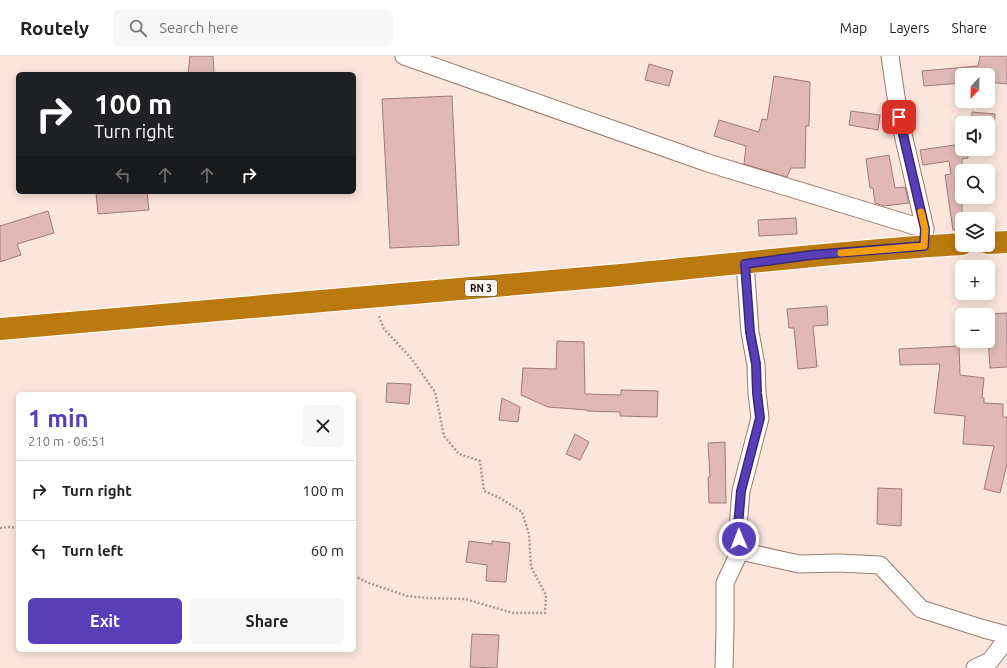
<!DOCTYPE html>
<html lang="en">
<head>
<meta charset="utf-8">
<style>
  :root { --surface:#fff; --page:#f6f6f6; --text:#202124; --muted:#757577; --line:#e0e0e0; --accent:#593fb7 }
  body { margin:0; font-family:Ubuntu,sans-serif; background:var(--page); color:var(--text); height:100vh; display:flex; flex-direction:column; font-size:15px; white-space:nowrap }
  * { box-sizing:border-box; margin:0 }
  p { font-size:13px; color:var(--muted) }
  .icon { flex:none; width:22px; height:22px; fill:none; stroke:currentColor; stroke-width:2; stroke-linecap:round; stroke-linejoin:round }
  .map { position:relative; flex:1; overflow:hidden }
  .panel { position:absolute; left:16px; top:336px; width:340px; height:260px; display:flex; flex-direction:column; background:var(--surface); border-radius:6px; box-shadow:0 2px 10px #0003 }
  .panel>* { flex:none }
  .banner { position:absolute; left:16px; top:16px; width:340px; height:122px; border-radius:6px; box-shadow:0 2px 10px #0003; background:#202124; color:#fff; overflow:hidden }
  .needle { width:26px; rotate:202deg }
  .controls { position:absolute; left:955px; top:12px; display:grid; gap:8px }
  .controls a { display:grid; place-items:center; width:40px; height:40px; border-radius:6px; background:var(--surface); box-shadow:0 2px 10px #0003; font-size:20px }
  .pin { position:absolute; display:grid; place-items:center; width:34px; height:34px; color:#fff; margin:-17px; border-radius:8px; box-shadow:0 2px 6px #0006 }
  .me { position:absolute; width:44px; margin:-22px; rotate:359deg; stroke-linejoin:round; filter:drop-shadow(0 0 3px #0008) }
  .turn { display:flex; align-items:center; gap:14px; height:84px; padding:0 12px; font-size:18px }
  .turn .icon { width:52px; height:52px; stroke-width:2.5 }
  .turn b { display:block; font-size:28px; line-height:34px }
  .lanes { display:flex; align-items:center; height:38px; padding:0 12px; background:#0003; justify-content:center; gap:20px; direction:ltr }
  .lanes .off { opacity:.35 }
  .round { display:grid; place-items:center; flex:none; width:42px; height:42px; border-radius:6px; background:var(--page) }
  .headline { display:flex; align-items:center; justify-content:space-between; height:68px; padding:0 12px }
  h1 { font-size:24px; font-weight:700; line-height:30px; color:var(--accent) }
  .button { display:flex; gap:8px; margin-top:auto; padding:8px 12px }
  .button a { flex:1; height:46px; border-radius:6px; background:var(--accent); color:#fff; font-size:16px; font-weight:700; line-height:46px; text-align:center }
  .button a+a { background:var(--page); color:var(--text) }
  ul { padding:0; list-style:none }
  li { display:flex; align-items:center; gap:12px; height:60px; padding:0 12px; border-top:1px solid var(--line) }
  li div { flex:1 }
  li b { display:block; font-size:15px }
  li em { font-style:normal }
  header { display:flex; align-items:center; gap:24px; box-sizing:border-box; height:56px; padding:0 20px; background:var(--surface); border-bottom:1px solid var(--line) }
  header strong { font-size:19px }
  nav { display:flex; gap:22px; margin-inline-start:auto; font-size:14px }
  .search { width:280px; height:36px; background:var(--page); display:flex; align-items:center; gap:10px; box-sizing:border-box; padding:0 14px; border-radius:6px; color:var(--muted); font-size:15px }
  .map>svg:first-child { display:block }
  .building { fill:#e0b8b5; stroke:#a07c79 }
  .lines { fill:none; stroke-linecap:round; stroke-linejoin:round }
  .street-casing { stroke:#9a7a6b; stroke-width:19 }
  .highway-casing { stroke:#fff; stroke-width:24 }
  .path { stroke:#ac9a91; stroke-width:2.5; stroke-dasharray:2 2; stroke-linecap:butt }
  .street { stroke:#fff; stroke-width:17 }
  .highway { stroke:#bb7a11; stroke-width:22 }
  .route-casing { stroke:#3a2977; stroke-width:10 }
  .route { stroke:#593fb7; stroke-width:7 }
  .slow { stroke:#f59e0b; stroke-width:7 }
  .labels { text-anchor:middle; stroke-width:3; stroke-linejoin:round; paint-order:stroke }
  .shield { fill:#fef7f3; stroke:#5e534e; stroke-width:1 }
  .shield-label { font-size:10px; font-weight:bold; fill:#190d08 }
</style>
</head>
<body>
<header>
<strong>Routely</strong>
<div class="search"><svg class="icon" aria-label="search" viewBox="0 0 24 24"><circle cx="10" cy="10" r="6"/><path d="M15 15l6 6"/></svg>Search here</div>
<nav><a>Map</a><a>Layers</a><a>Share</a></nav>
</header>
<div class="map">
<svg width="1007" height="612" viewBox="0 0 1007 612">
  <rect width="100%" height="100%" fill="#fce6dc"/>
  <!-- building -->
  <path class="building" d="M190,0h23l1,18h-26z
    M980,0h27v28l-19,-2v-7h-26v8l-38,3 -2,-15 56,-5z
    M649,8l24,7 -4,15 -24,-6z
    M774,20l36,6 -1,44h-3l-1,42h-14l-4,9 -43,-13 2,-18 -32,-10 5,-16 40,12 3,-13 5,1z
    M452,40l7,149 -69,3 -8,-149z
    M851,55l29,4 -2,15 -29,-5z
    M972,56l23,2 -1,18 -6,-1v-8h-17z
    M962,88v5h5l1,9 -6,1v70l-9,1 -8,-55 6,-1 -2,-13 -26,4 -3,-15z
    M889,99l6,33 10,-1 4,16 -25,3 -9,-3 -2,-15h-3l-4,-29z
    M96,136h51l2,18 -51,4z
    M48,155l6,22 -37,11 4,11 -21,7v-36z
    M796,162l1,16 -38,2 -1,-16z
    M827,250l1,19 -15,1 4,41 -19,2 -4,-41h-5l-2,-19z
    M1007,257v54l-17,1 -2,-30v-23l-2,-1z
    M557,285l27,1 1,52 36,1v-5l37,1 -1,26 -37,-1v-4l-33,-1v-1l-39,-3 -27,-12 2,-27 33,1z
    M959,290l1,29 24,3 -2,20h2v5l19,1v13h4v47l-7,29 -16,-4 10,-43 -31,-2 2,-28 -31,-3 6,-49 -40,1 -1,-16z
    M387,327l24,1 -2,20 -23,-2z
    M502,342l18,9 -2,15 -19,-2z
    M575,378l14,8 -9,18 -14,-6z
    M725,386l1,61h-17l-1,-26h2l-2,-34z
    M878,432l24,1 -1,37 -24,-2z
    M469,485l23,3v-3l18,2 -4,39 -20,-1 1,-16 -21,-3z
    M472,578l27,1 -2,33 -27,-1z"/>
  <g class="lines">
    <defs>
      <path id="street" d="M404,0l304,107 217,66
        M890,0l9,61 26,112 -1,9
        M745,207l5,69 6,33 1,28 3,25 -19,73 -3,35 2,25 59,13 40,-1 41,2 41,44 63,20 23,6
        M724,612l1,-39v-46l15,-32
        M975,612l15,-7 17,-22"/>
      <path id="highway" d="M988,187l19,-1
        M0,273c203,-17 406,-35 609,-53 118,-11 235,-25 353,-32"/>
    </defs>
    <!-- street casing -->
    <use href="#street" class="street-casing"/>
    <!-- highway casing -->
    <use href="#highway" class="highway-casing"/>
    <!-- path -->
    <path class="path" d="M0,472l9,-1 9,1
      M354,520l15,7 38,13 20,2 38,1 48,14h32l1,-18 -15,-28 -2,-33 -7,-22 -22,-14 -16,-7 -4,-30 -21,-7 -15,-18 -9,-44 -24,-34 -27,-29 -5,-13"/>
    <!-- street -->
    <use href="#street" class="street"/>
    <!-- highway -->
    <use href="#highway" class="highway"/>
  </g>
  <g class="lines">
    <defs>
      <path id="route" d="M739,483l-1,-13 3,-35 19,-73 -3,-25 -1,-29 -6,-32 -5,-68 66,-9 113,-9 1,-17 -26,-112"/>
    </defs>
    <!-- route casing -->
    <use href="#route" class="route-casing"/>
    <!-- route -->
    <use href="#route" class="route"/>
    <!-- slow -->
    <path class="slow" d="M841,197l83,-7 1,-17 -4,-17"/>
  </g>
  <g class="labels">
    <!-- shield labels -->
    <rect class="shield" x="465" y="224" width="32" height="16" rx="3"/>
    <g class="shield-label">
      <text x="481" y="236">RN 3</text>
    </g>
  </g>
</svg>
<div class="controls">
<a><svg class="needle" viewBox="-14 -14 28 28"><path d="M0-13l5 13h-10z" fill="#e53935"/><path d="M0 13l5-13h-10z" fill="#757577"/></svg></a>
<a><svg class="icon" aria-label="sound" viewBox="0 0 24 24"><path d="M4 9h4l5-4v14l-5-4H4zM17 9q2 3 0 6"/></svg></a>
<a><svg class="icon" aria-label="search" viewBox="0 0 24 24"><circle cx="10" cy="10" r="6"/><path d="M15 15l6 6"/></svg></a>
<a><svg class="icon" aria-label="layers" viewBox="0 0 24 24"><path d="M12 4l9 5-9 5-9-5zM3 14l9 5 9-5"/></svg></a>
<a>+</a>
<a>−</a>
</div>
<div class="pin" style="left:899px;top:61px;background:#d93025"><svg class="icon" aria-label="arrive" viewBox="0 0 24 24"><path d="M6 21V4h12l-3 4 3 4H6"/></svg></div>
<svg class="me" style="left:739px;top:483px" viewBox="-20 -20 40 40"><circle r="17" fill="#593fb7" stroke="#fff" stroke-width="3"/><path d="M0-11L8 9 0 5-8 9z" fill="#fff"/></svg>
<div class="banner">
<div class="turn"><svg class="icon" aria-label="right" viewBox="0 0 24 24"><path d="M7 20v-9h11M14 6l5 5-5 5"/></svg><div><b>100 m</b>Turn right</div></div>
<div class="lanes"><svg class="icon off" aria-label="left" viewBox="0 0 24 24"><path d="M17 20v-9H6M10 6l-5 5 5 5"/></svg><svg class="icon off" aria-label="ahead" viewBox="0 0 24 24"><path d="M12 20V5M6 11l6-6 6 6"/></svg><svg class="icon off" aria-label="ahead" viewBox="0 0 24 24"><path d="M12 20V5M6 11l6-6 6 6"/></svg><svg class="icon" aria-label="right" viewBox="0 0 24 24"><path d="M7 20v-9h11M14 6l5 5-5 5"/></svg></div>
</div>
<section class="panel">
<div class="headline"><div><h1>1 min</h1><p>210 m · 06:51</p></div><a class="round"><svg class="icon" aria-label="close" viewBox="0 0 24 24"><path d="M6 6l12 12M18 6L6 18"/></svg></a></div>
<ul>
<li><svg class="icon" aria-label="right" viewBox="0 0 24 24"><path d="M7 20v-9h11M14 6l5 5-5 5"/></svg><div><b>Turn right</b></div><em>100 m</em></li>
<li><svg class="icon" aria-label="left" viewBox="0 0 24 24"><path d="M17 20v-9H6M10 6l-5 5 5 5"/></svg><div><b>Turn left</b></div><em>60 m</em></li>
</ul>
<div class="button"><a>Exit</a><a>Share</a></div>
</section>
</div>
</body>
</html>
